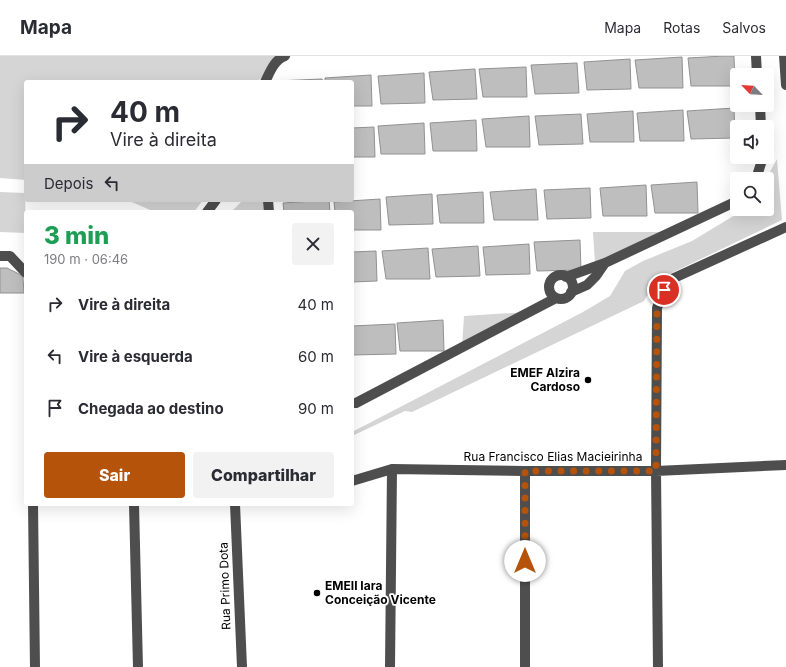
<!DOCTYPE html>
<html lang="pt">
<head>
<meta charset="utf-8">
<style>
  :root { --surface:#fff; --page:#f2f2f3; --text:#2b2b33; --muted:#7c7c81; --line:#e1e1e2; --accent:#b45309 }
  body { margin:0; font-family:Inter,sans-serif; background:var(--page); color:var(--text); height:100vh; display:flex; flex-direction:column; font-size:15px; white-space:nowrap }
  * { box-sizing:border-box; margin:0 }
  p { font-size:13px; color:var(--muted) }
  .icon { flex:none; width:22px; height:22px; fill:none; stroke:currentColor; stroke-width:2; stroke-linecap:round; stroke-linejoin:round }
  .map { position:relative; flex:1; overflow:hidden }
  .side { position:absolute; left:24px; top:154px; width:330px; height:296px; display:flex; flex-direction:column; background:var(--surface); border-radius:4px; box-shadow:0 4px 16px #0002 }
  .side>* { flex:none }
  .banner { position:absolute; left:24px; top:24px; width:330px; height:122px; border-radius:4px; box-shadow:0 4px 16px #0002; background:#fff; color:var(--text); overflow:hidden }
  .needle { width:26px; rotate:295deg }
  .tools { position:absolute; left:730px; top:12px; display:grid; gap:8px }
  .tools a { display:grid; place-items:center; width:44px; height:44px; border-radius:4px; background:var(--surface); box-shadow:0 4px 16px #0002; font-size:20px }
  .pin { position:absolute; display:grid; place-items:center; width:34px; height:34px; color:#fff; margin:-17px; border:2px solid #fff; border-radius:50%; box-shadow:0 1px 4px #0007 }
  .me { position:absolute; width:44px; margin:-22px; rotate:0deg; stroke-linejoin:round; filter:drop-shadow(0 0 3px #0008) }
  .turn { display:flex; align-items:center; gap:14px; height:84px; padding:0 20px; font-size:18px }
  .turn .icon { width:52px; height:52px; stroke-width:2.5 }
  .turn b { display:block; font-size:28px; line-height:34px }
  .then { display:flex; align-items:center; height:38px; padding:0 20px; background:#0003; gap:8px; font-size:15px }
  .round { display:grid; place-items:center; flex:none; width:42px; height:42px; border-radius:4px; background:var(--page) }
  .overview { display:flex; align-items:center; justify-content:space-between; height:68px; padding:0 20px }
  h1 { font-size:24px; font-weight:800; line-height:30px; color:#1e9e55 }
  .action { display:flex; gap:8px; margin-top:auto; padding:8px 20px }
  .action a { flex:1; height:46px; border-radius:4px; background:var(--accent); color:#fff; font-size:16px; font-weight:800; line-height:46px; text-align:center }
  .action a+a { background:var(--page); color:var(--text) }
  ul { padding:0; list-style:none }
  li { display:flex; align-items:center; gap:12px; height:52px; padding:0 20px }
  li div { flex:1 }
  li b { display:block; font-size:15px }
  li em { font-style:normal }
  header { display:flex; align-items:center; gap:24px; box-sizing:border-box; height:56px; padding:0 20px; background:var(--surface); border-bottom:1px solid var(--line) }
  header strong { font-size:19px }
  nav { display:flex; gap:22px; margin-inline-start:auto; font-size:14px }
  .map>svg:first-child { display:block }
  .green { fill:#d5d5d5 }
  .building { fill:#bebebe; stroke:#929292 }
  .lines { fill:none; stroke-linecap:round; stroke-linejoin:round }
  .minor { stroke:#4e4e4e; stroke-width:10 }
  .route { stroke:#b45309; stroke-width:7; stroke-dasharray:0 12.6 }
  .poi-dot { fill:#000; stroke:#fff; stroke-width:1.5 }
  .labels { text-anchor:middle; stroke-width:3.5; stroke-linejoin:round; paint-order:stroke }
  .poi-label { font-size:12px; font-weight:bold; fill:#000; stroke:#fff; text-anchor:end }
  .street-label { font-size:12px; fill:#000; stroke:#fff }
</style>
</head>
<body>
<header>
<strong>Mapa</strong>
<nav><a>Mapa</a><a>Rotas</a><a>Salvos</a></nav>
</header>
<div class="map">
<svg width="786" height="611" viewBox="0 0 786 611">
  <rect width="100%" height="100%" fill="#fff"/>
  <!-- green -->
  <path class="green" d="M0,0h291l-35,26h-230v98l-26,-2z
    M777,103l5,61 -127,61 -11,20 -232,111 -7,-1 -53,25v-4l231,-120 27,-16 15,-25 18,-10 49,-20 53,-32h22v-30h-1z
    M0,136l25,1 1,40 -26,-1z
    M127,144h76l-9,12h-39z
    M243,144h21l1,12h-34z
    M593,176h71l-69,31z
    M527,256l-65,35 2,-31z"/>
  <!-- building -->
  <path class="building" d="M724,0h10l1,30h-44l-3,-28z
    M682,1l1,31h-44l-4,-28z
    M630,3l1,30 -44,1 -3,-28z
    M577,7l2,30 -44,1 -4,-29z
    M526,11l1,30h-44l-4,-28z
    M475,13l2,30 -44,1 -4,-28z
    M424,17l1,30 -44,1 -3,-28z
    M371,19l1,31h-20v-24h-27v-4z
    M322,23l1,3 -47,-1z
    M734,52l1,30 -44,1 -4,-28z
    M683,54l1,31h-44l-3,-28z
    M633,55l1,31h-44l-3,-28z
    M581,58l2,30 -44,1 -4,-29z
    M529,60l1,31h-44l-4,-28z
    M476,64l1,31h-44l-3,-28z
    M424,67l1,31h-44l-3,-28z
    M374,71l1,30h-23v-29z
    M697,126l1,31h-43l-4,-28z
    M646,129l1,31h-44l-3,-28z
    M590,132l1,30 -44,1 -3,-29z
    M536,133l2,31h-44l-4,-28z
    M483,136l1,31h-44l-3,-28z
    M432,138l1,30 -44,1 -3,-28z
    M380,143l1,31h-29v-18h-17l-1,-10z
    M329,144l1,12h-46l-1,-9z
    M580,184l1,30 -44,1 -3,-29z
    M529,188l1,30 -44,1 -3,-28z
    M478,190l2,30 -44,1 -4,-28z
    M428,192l2,31h-44l-4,-28z
    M376,195l1,30 -25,1v-30z
    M0,212h7l14,7 2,3 1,15h-24z
    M443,264l1,31h-44l-3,-28z
    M395,268l1,30 -44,1v-29z"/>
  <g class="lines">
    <!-- minor -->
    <path class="minor" d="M756,0l1,19
      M784,0l2,29
      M265,26c5,-10 9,-22 20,-26
      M760,49l1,22
      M756,123l7,-22
      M268,144l1,12
      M207,156l9,-12
      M0,200h10l16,17
      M549 231a12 12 0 1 1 24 0a12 12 0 1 1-24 0Z
      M566,221l39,-14 132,-62
      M571,236l16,-7 9,-9 9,-13
      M352,347h4l200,-105
      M525,415v196
      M352,425l40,-12 133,2h131l130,-6
      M33,448l2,163
      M134,448l4,163
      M235,448l7,163
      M390,611l2,-198
      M658,611l-2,-196 1,-163 7,-18 10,-12 112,-51"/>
  </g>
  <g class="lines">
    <!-- route -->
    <path class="route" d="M525,505v-90h131l1,-163 7,-18"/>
  </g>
  <!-- markers -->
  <g class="poi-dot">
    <circle cx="588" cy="324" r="4"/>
    <circle cx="317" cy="537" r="4"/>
  </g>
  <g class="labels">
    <!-- poi labels -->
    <g class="poi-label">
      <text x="580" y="321">EMEF Alzira<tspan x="580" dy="14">Cardoso</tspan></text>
      <text x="325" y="534" text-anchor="start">EMEII Iara<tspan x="325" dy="14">Conceição Vicente</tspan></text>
    </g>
    <!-- street labels -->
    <g class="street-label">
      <text x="553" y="405">Rua Francisco Elias Macieirinha</text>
      <text transform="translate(225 530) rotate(-92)" y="4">Rua Primo Dota</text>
    </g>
  </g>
</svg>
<div class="tools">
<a><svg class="needle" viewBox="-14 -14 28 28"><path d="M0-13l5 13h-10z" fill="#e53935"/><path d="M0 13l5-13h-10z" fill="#7c7c81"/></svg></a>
<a><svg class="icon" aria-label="sound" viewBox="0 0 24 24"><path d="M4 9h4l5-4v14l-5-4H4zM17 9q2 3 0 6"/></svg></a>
<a><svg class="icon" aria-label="search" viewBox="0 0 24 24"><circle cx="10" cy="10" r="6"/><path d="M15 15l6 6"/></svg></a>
</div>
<div class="pin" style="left:664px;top:234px;background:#d93025"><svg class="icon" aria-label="arrive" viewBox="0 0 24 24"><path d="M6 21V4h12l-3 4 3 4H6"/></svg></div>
<svg class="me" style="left:525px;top:505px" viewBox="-20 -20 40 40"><circle r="19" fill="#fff"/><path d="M0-13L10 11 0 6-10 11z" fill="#b45309"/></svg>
<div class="banner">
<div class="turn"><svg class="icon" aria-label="right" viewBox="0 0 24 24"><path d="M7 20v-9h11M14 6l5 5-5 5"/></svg><div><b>40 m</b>Vire à direita</div></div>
<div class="then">Depois<svg class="icon" aria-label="left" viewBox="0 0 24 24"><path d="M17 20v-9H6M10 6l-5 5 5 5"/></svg></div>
</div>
<section class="side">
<div class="overview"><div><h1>3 min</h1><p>190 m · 06:46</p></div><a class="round"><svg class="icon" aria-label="close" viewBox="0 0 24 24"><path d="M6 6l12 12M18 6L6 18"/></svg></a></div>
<ul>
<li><svg class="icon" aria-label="right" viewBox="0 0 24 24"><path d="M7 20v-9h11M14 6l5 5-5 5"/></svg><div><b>Vire à direita</b></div><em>40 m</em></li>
<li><svg class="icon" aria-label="left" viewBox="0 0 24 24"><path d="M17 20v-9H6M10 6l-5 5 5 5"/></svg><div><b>Vire à esquerda</b></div><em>60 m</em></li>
<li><svg class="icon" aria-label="arrive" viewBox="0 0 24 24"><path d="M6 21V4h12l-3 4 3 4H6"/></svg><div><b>Chegada ao destino</b></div><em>90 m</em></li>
</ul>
<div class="action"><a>Sair</a><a>Compartilhar</a></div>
</section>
</div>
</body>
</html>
